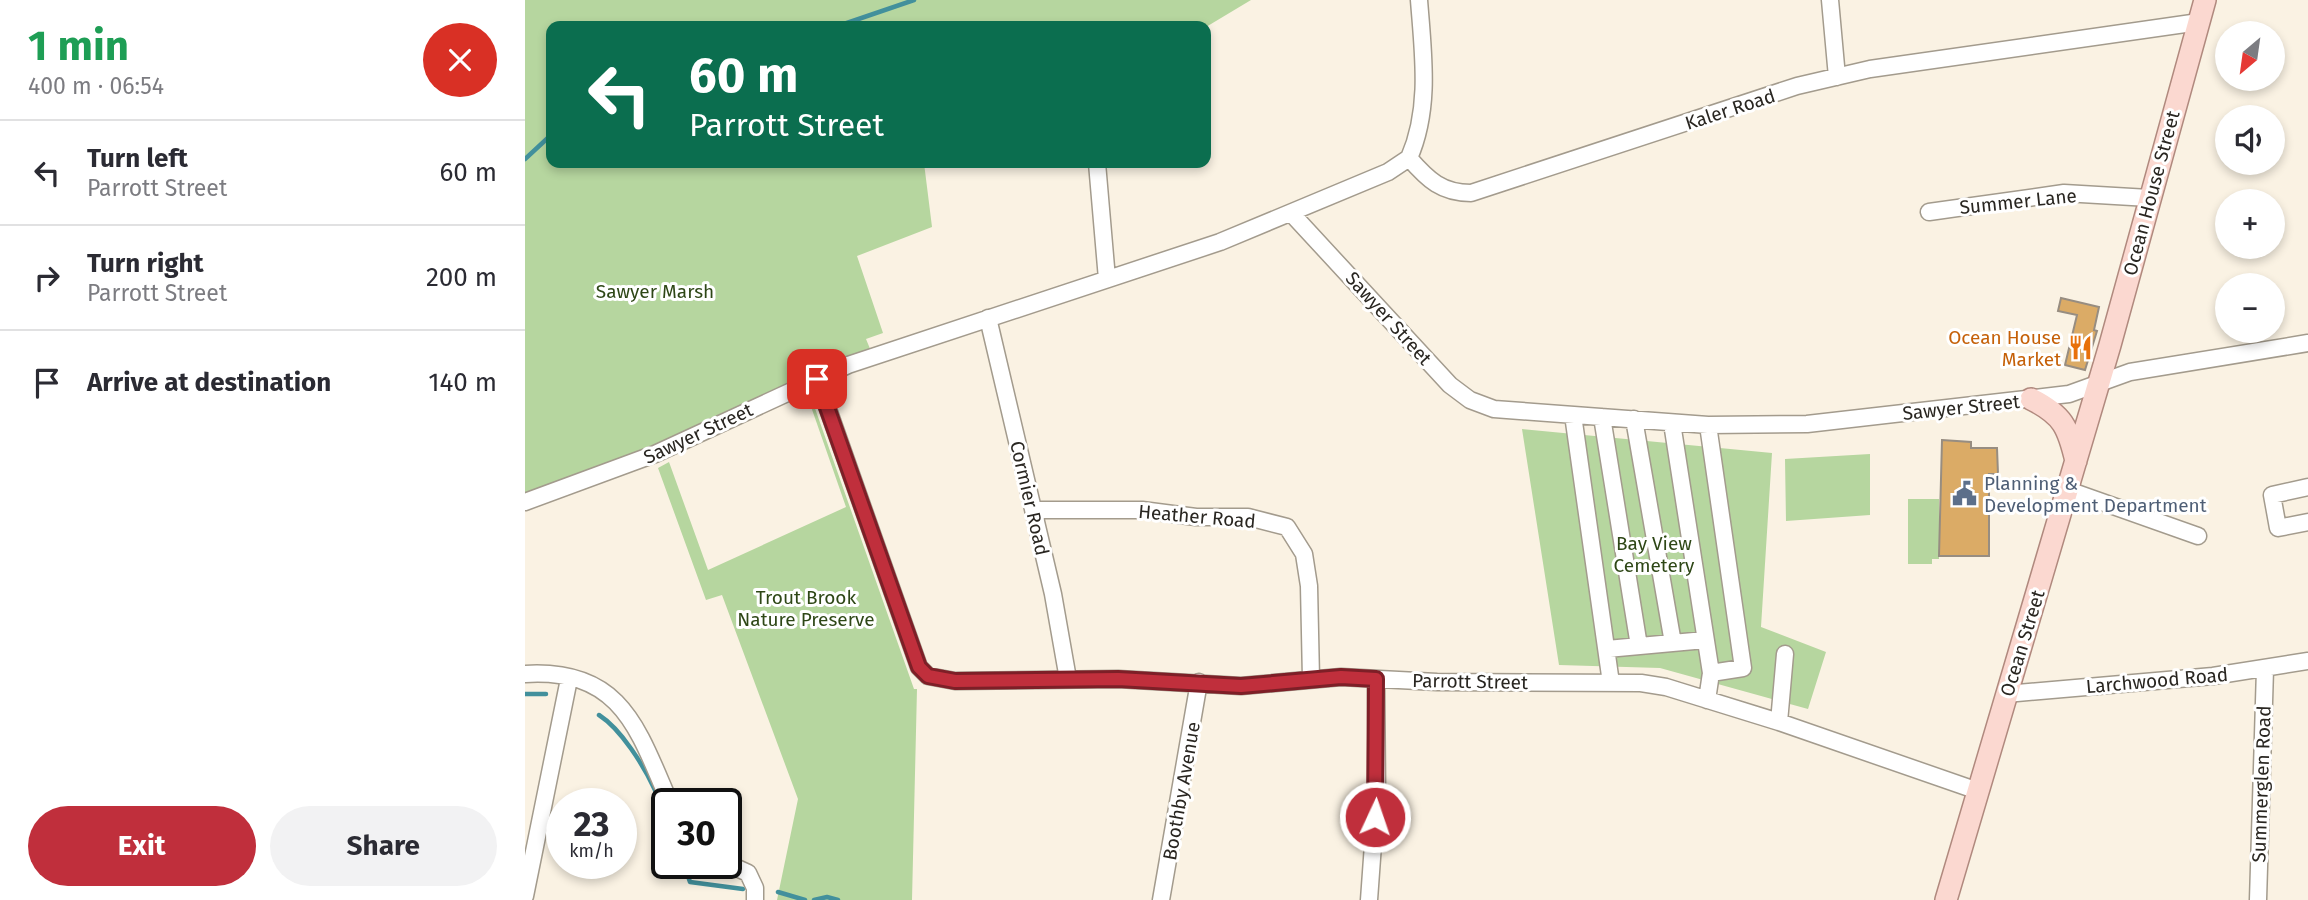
<!DOCTYPE html>
<html lang="en">
<head>
<meta charset="utf-8">
<style>
  :root { --surface:#fff; --page:#f2f2f3; --text:#2b2b33; --muted:#7c7c81; --line:#e1e1e2; --accent:#c02f3c }
  body { margin:0; font-family:"Fira Sans",sans-serif; background:var(--page); color:var(--text); height:100vh; display:flex; flex-direction:column; font-size:26px; white-space:nowrap }
  * { box-sizing:border-box; margin:0 }
  p { font-size:23px; color:var(--muted) }
  .icon { flex:none; width:38px; height:38px; fill:none; stroke:currentColor; stroke-width:2; stroke-linecap:round; stroke-linejoin:round }
  .map { position:relative; flex:1; overflow:hidden }
  .sheet { display:flex; flex-direction:column; background:var(--surface); width:525px }
  .sheet>* { flex:none }
  .banner { position:absolute; left:21px; top:21px; width:665px; height:147px; border-radius:14px; box-shadow:0 4px 10px #0003; background:#0b6e4f; color:#fff; overflow:hidden }
  .needle { width:46px; rotate:209deg }
  .controls { position:absolute; left:1690px; top:21px; display:grid; gap:14px }
  .controls a { display:grid; place-items:center; width:70px; height:70px; border-radius:50%; background:var(--surface); box-shadow:0 4px 10px #0003; font-size:35px }
  .speed { position:absolute; left:21px; top:788px; display:flex; gap:14px; font-size:35px; font-weight:700; text-align:center }
  .speed>* { display:grid; place-content:center; width:91px; height:91px; border-radius:50%; background:var(--surface); box-shadow:0 4px 10px #0003; line-height:1 }
  .speed small { font-size:18px; font-weight:400 }
  .speed .limit { border:4px solid #111; border-radius:10px; background:#fff; color:#111 }
  .pin { position:absolute; display:grid; place-items:center; width:60px; height:60px; color:#fff; margin:-30px; border-radius:14px; box-shadow:0 4px 10px #0006 }
  .me { position:absolute; width:77px; margin:-38px; rotate:3deg; stroke-linejoin:round; filter:drop-shadow(0 0 5px #0008) }
  .turn { display:flex; align-items:center; gap:24px; height:147px; padding:0 28px; font-size:32px }
  .turn .icon { width:91px; height:91px; stroke-width:2.5 }
  .turn b { display:block; font-size:49px; line-height:60px }
  .round { display:grid; place-items:center; flex:none; width:74px; height:74px; border-radius:37px; background:var(--page) }
  .summary { display:flex; align-items:center; justify-content:space-between; height:119px; padding:0 28px }
  h1 { font-size:42px; font-weight:700; line-height:52px; color:#1e9e55 }
  .cta { display:flex; gap:14px; margin-top:auto; padding:14px 28px }
  .cta a { flex:1; height:80px; border-radius:42px; background:var(--accent); color:#fff; font-size:28px; font-weight:700; line-height:80px; text-align:center }
  .cta a+a { background:var(--page); color:var(--text) }
  ul { padding:0; list-style:none }
  li { display:flex; align-items:center; gap:21px; height:105px; padding:0 28px; border-top:2px solid var(--line) }
  li div { flex:1 }
  li b { display:block; font-size:26px }
  li em { font-style:normal }
  main { display:flex; flex:1; min-height:0 }
  .map>svg:first-child { display:block }
  .green { fill:#b6d69f }
  .lines { fill:none; stroke-linecap:round; stroke-linejoin:round }
  .stream { stroke:#42909c; stroke-width:4.5 }
  .building { fill:#dbab66; stroke:#978d81; stroke-width:2 }
  .minor-casing { stroke:#a39b8d; stroke-width:19 }
  .major-casing { stroke:#b0897e; stroke-width:24 }
  .minor { stroke:#fff; stroke-width:16 }
  .major { stroke:#fbd8d0; stroke-width:21 }
  .route-casing { stroke:#7d1f27; stroke-width:18 }
  .route { stroke:#c02f3c; stroke-width:12 }
  .labels { text-anchor:middle; stroke-width:6; stroke-linejoin:round; paint-order:stroke }
  .street-label { font-size:19px; fill:#292621; stroke:#fff }
  .park-label { font-size:19px; fill:#2e4716; stroke:#fff }
  .food-label { font-size:19px; fill:#c56008; stroke:#fff; text-anchor:end }
  .service-label { font-size:19px; fill:#4e5e75; stroke:#fff; text-anchor:start }
</style>
</head>
<body>
<main>
<section class="sheet">
<div class="summary"><div><h1>1 min</h1><p>400 m · 06:54</p></div><a class="round" style="background:#d93025;color:#fff"><svg class="icon" aria-label="close" viewBox="0 0 24 24"><path d="M6 6l12 12M18 6L6 18"/></svg></a></div>
<ul>
<li><svg class="icon" aria-label="left" viewBox="0 0 24 24"><path d="M17 20v-9H6M10 6l-5 5 5 5"/></svg><div><b>Turn left</b><p>Parrott Street</p></div><em>60 m</em></li>
<li><svg class="icon" aria-label="right" viewBox="0 0 24 24"><path d="M7 20v-9h11M14 6l5 5-5 5"/></svg><div><b>Turn right</b><p>Parrott Street</p></div><em>200 m</em></li>
<li><svg class="icon" aria-label="arrive" viewBox="0 0 24 24"><path d="M6 21V4h12l-3 4 3 4H6"/></svg><div><b>Arrive at destination</b></div><em>140 m</em></li>
</ul>
<div class="cta"><a>Exit</a><a>Share</a></div>
</section>
<div class="map">
<svg width="1783" height="900" viewBox="0 0 1783 900">
  <rect width="100%" height="100%" fill="#faf2e3"/>
  <!-- green -->
  <path class="green" d="M0,0h726l-45,27 -655,-1v137h373l8,64 -75,29 26,77 -17,6 7,17 -348,146z
    M286,397l103,292h3l-5,211h-135l21,-101 -76,-204 -16,5 -48,-132 11,-6 39,108 138,-63 -38,-109z
    M997,429l250,24 -11,174 65,25 -18,57 -148,-41 -101,-3z
    M1345,454v61l-84,6 -1,-62z
    M1383,499h31v60h-7v5h-24z"/>
  <g class="lines">
    <!-- stream -->
    <path class="stream" d="M313,26l76,-26
      M0,159l26,-24
      M0,694h21
      M74,715c22,14 45,51 56,75 7,14 7,33 12,48
      M150,863l12,10 3,9 53,7
      M253,892l27,8
      M289,900l13,-3 11,3"/>
  </g>
  <!-- building -->
  <path class="building" d="M1536,298l38,9 -5,23 3,1 -12,39 -20,-5 12,-50 -19,-4z
    M1417,440l29,2v6h26l1,26h-9v82h-50z"/>
  <g class="lines">
    <defs>
      <path id="minor" d="M1305,0l7,77
        M884,158c19,22 33,35 62,35l326,-107 73,-17 329,-47
        M884,158c22,-50 14,-105 10,-158
        M572,163l10,116
        M1404,212l135,-19 85,5
        M767,214l158,171 20,15 24,9 214,16 99,-1 262,-30 61,-22 178,-29
        M463,318l65,276 15,85
        M292,378l102,289 9,9 27,5 163,-2 123,7 100,-9 96,5 204,1 25,4 113,35 199,69
        M1048,415l38,268
        M1077,417l37,229
        M1109,419l39,224
        M1147,423l39,250 -4,27
        M1183,425l35,243 -32,5
        M1783,487l-36,8 6,33 30,-6
        M1543,490l130,46
        M0,502l130,-48 193,-89 372,-123 168,-70 21,-14
        M508,510h109l54,7h52l39,10 17,27 5,32 2,93
        M1082,649l98,-9
        M0,674c97,-6 113,56 145,129
        M1481,694l207,-18 95,-15
        M1254,722l6,-68
        M201,863l22,10 7,15v12
        M0,896l44,-217
        M636,900l38,-218
        M844,900l8,-111 -1,-110
        M1733,900l7,-231"/>
      <path id="major" d="M1506,399c32,16 37,28 45,62
        M1421,900l164,-555 95,-345"/>
    </defs>
    <!-- minor casing -->
    <use href="#minor" class="minor-casing"/>
    <!-- major casing -->
    <use href="#major" class="major-casing"/>
    <!-- minor -->
    <use href="#minor" class="minor"/>
    <!-- major -->
    <use href="#major" class="major"/>
  </g>
  <g class="lines">
    <defs>
      <path id="route" d="M292,379l102,288 9,9 27,5 163,-2 123,7 100,-9 35,2 -1,138"/>
    </defs>
    <!-- route casing -->
    <use href="#route" class="route-casing"/>
    <!-- route -->
    <use href="#route" class="route"/>
  </g>
  <!-- icons -->
  <defs>
    <symbol id="restaurant-bare" viewBox="-9 -9 18 18"><path d="M-5-6h1v4h1v-4h1v4h1v-4h1v5L-1.5 .5V6h-2V.5L-5-1ZM5-6V6H3V1.5H1.5Q1.5-4 5-6Z" fill="#e8710a" stroke="#fff" stroke-width="2.5" paint-order="stroke"/></symbol>
    <symbol id="civic-bare" viewBox="-9 -9 18 18"><path d="M-.6-6.5H3V-4.5H.6V-3L4-1V1h2V6H-6V1h2V-1L-.6-3ZM-1.2 2.5V6h2.4V2.5Z" fill="#5c6f8a" stroke="#fff" stroke-width="2.5" paint-order="stroke"/></symbol>
  </defs>
  <g fill-rule="evenodd">
    <use href="#restaurant-bare" x="1538" y="330" width="35" height="35"/>
    <use href="#civic-bare" x="1422" y="476" width="35" height="35"/>
  </g>
  <g class="labels">
    <!-- street labels -->
    <g class="street-label">
      <text transform="translate(1205 109) rotate(-18)" y="7">Kaler Road</text>
      <text transform="translate(1626 193) rotate(-75)" y="7">Ocean House Street</text>
      <text transform="translate(1493 201) rotate(-6)" y="7">Summer Lane</text>
      <text transform="translate(864 318) rotate(48)" y="7">Sawyer Street</text>
      <text transform="translate(1436 407) rotate(-6)" y="7">Sawyer Street</text>
      <text transform="translate(173 433) rotate(-25)" y="7">Sawyer Street</text>
      <text transform="translate(505 498) rotate(77)" y="7">Cormier Road</text>
      <text transform="translate(672 516) rotate(5)" y="7">Heather Road</text>
      <text transform="translate(1497 643) rotate(-73)" y="7">Ocean Street</text>
      <text transform="translate(1632 680) rotate(-5)" y="7">Larchwood Road</text>
      <text transform="translate(945 681) rotate(1)" y="7">Parrott Street</text>
      <text transform="translate(1736 784) rotate(-88)" y="7">Summerglen Road</text>
      <text transform="translate(656 791) rotate(-80)" y="7">Boothby Avenue</text>
    </g>
    <!-- park labels -->
    <g class="park-label">
      <text x="130" y="298">Sawyer Marsh</text>
      <text x="1129" y="550">Bay View<tspan x="1129" dy="22">Cemetery</tspan></text>
      <text x="281" y="604">Trout Brook<tspan x="281" dy="22">Nature Preserve</tspan></text>
    </g>
    <!-- food labels -->
    <g class="food-label">
      <text x="1536" y="344">Ocean House<tspan x="1536" dy="22">Market</tspan></text>
    </g>
    <!-- service labels -->
    <g class="service-label">
      <text x="1459" y="490">Planning &amp;<tspan x="1459" dy="22">Development Department</tspan></text>
    </g>
  </g>
</svg>
<div class="controls">
<a><svg class="needle" viewBox="-14 -14 28 28"><path d="M0-13l5 13h-10z" fill="#e53935"/><path d="M0 13l5-13h-10z" fill="#7c7c81"/></svg></a>
<a><svg class="icon" aria-label="sound" viewBox="0 0 24 24"><path d="M4 9h4l5-4v14l-5-4H4zM17 9q2 3 0 6"/></svg></a>
<a>+</a>
<a>−</a>
</div>
<div class="speed"><div>23<small>km/h</small></div><div class="limit">30</div></div>
<div class="pin" style="left:292px;top:379px;background:#d93025"><svg class="icon" aria-label="arrive" viewBox="0 0 24 24"><path d="M6 21V4h12l-3 4 3 4H6"/></svg></div>
<svg class="me" style="left:850px;top:817px" viewBox="-20 -20 40 40"><circle r="17" fill="#c02f3c" stroke="#fff" stroke-width="3"/><path d="M0-11L8 9 0 5-8 9z" fill="#fff"/></svg>
<div class="banner">
<div class="turn"><svg class="icon" aria-label="left" viewBox="0 0 24 24"><path d="M17 20v-9H6M10 6l-5 5 5 5"/></svg><div><b>60 m</b>Parrott Street</div></div>
</div>
</div>
</main>
</body>
</html>
